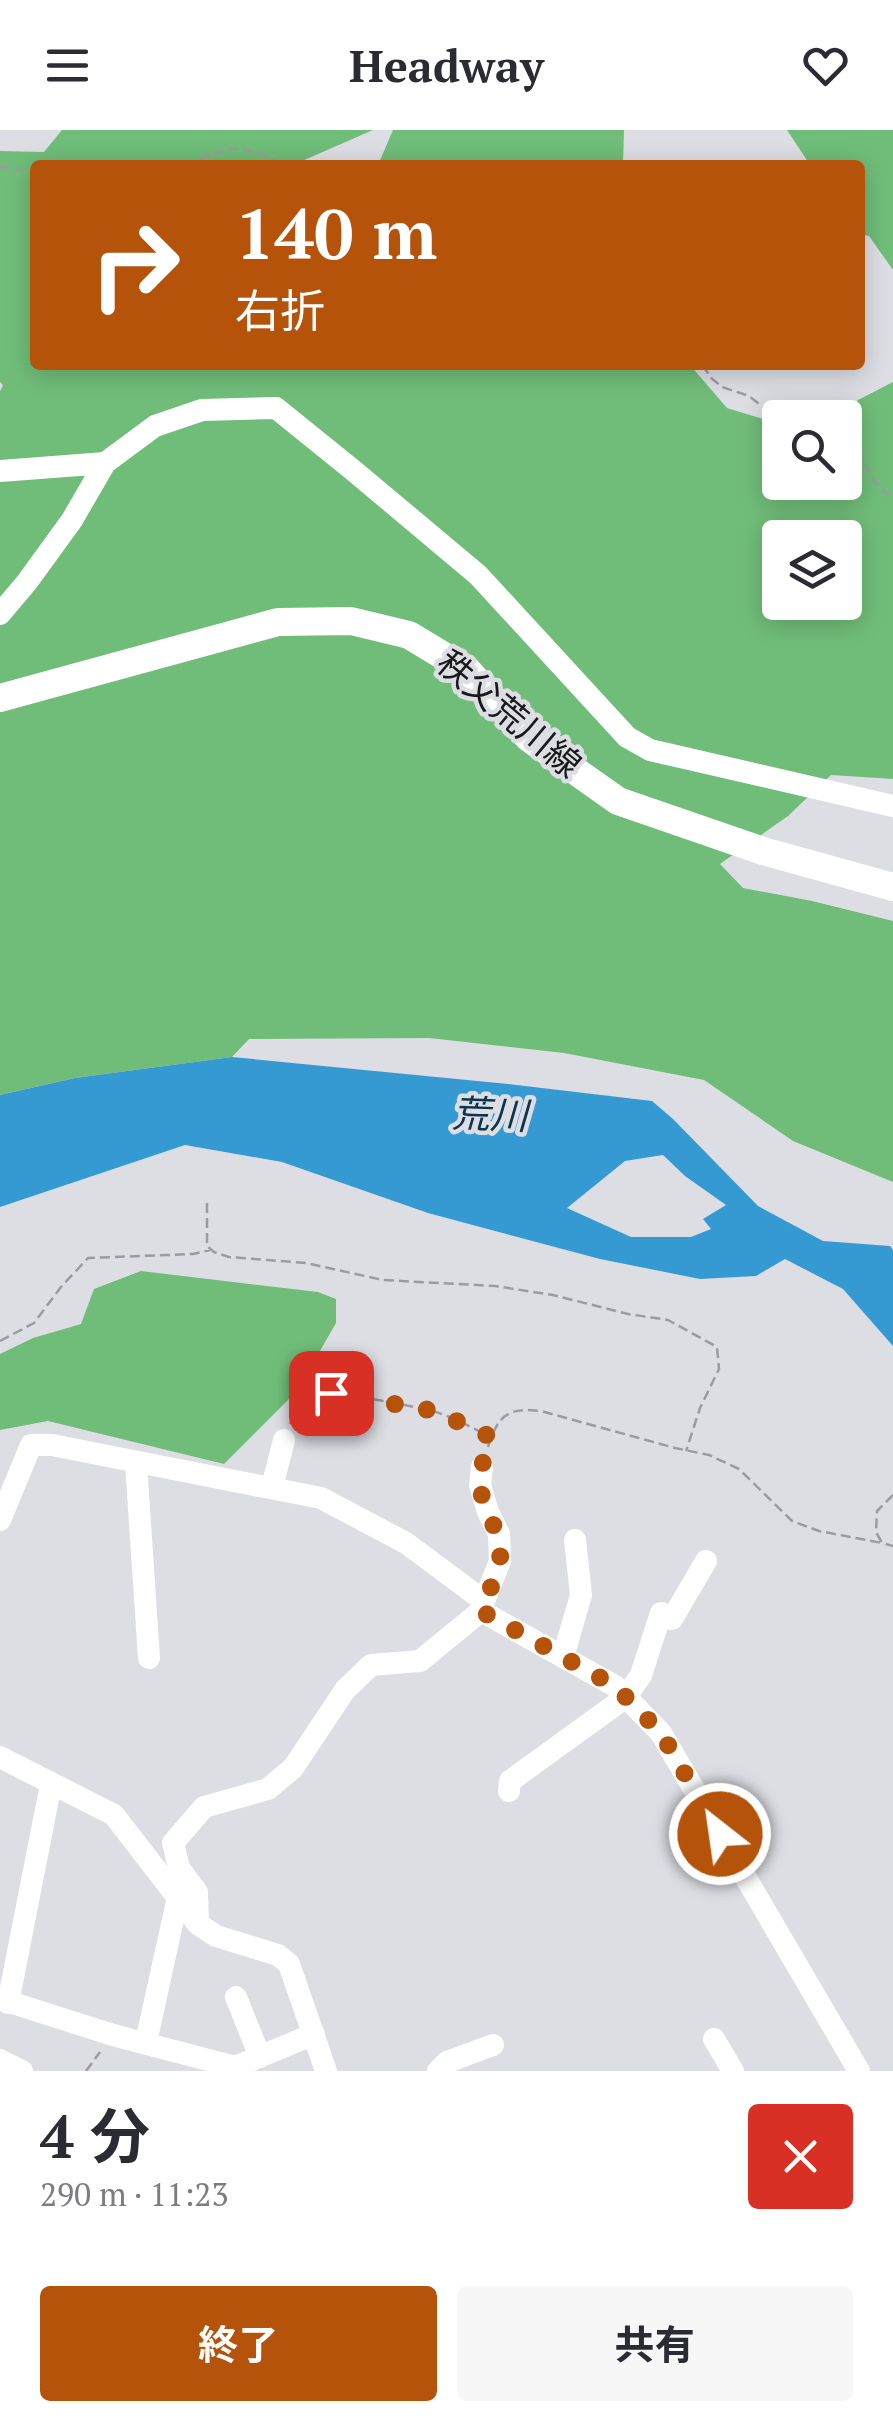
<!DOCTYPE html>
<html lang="ja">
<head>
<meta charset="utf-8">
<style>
  :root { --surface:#fff; --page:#f7f7f7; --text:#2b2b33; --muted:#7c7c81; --accent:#b45309 }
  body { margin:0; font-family:"PT Serif","Noto Sans JP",serif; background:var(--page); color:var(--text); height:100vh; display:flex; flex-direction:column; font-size:38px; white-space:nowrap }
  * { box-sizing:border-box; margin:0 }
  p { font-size:32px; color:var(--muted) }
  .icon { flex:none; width:55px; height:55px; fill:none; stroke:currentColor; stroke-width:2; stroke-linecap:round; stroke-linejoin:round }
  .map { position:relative; height:1941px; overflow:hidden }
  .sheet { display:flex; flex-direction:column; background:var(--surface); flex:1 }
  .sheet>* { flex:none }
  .hud { position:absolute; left:30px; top:30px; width:835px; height:210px; border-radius:10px; box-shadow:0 5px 25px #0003; background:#b45309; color:#fff; overflow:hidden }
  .controls { position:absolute; left:762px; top:270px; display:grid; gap:20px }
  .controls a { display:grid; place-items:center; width:100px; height:100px; border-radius:10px; background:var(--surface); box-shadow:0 5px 25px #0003; font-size:50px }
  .pin { position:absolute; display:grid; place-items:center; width:85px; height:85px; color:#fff; margin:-42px; border-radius:20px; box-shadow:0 5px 15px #0006 }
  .me { position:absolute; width:110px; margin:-55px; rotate:330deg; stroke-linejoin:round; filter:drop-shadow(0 0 8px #0008) }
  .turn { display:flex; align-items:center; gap:35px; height:210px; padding:0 40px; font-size:45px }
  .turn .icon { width:130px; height:130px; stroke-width:2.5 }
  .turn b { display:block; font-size:70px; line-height:85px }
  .round { display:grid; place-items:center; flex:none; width:105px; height:105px; border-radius:10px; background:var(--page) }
  .overview { display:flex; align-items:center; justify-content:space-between; height:170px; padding:0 40px }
  h1 { font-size:60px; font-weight:700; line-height:75px }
  .button { display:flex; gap:20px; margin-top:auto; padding:20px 40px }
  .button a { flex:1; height:115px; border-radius:10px; background:var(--accent); color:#fff; font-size:40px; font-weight:700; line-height:115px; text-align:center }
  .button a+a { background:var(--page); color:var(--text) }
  header { display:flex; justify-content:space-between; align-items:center; height:130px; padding:0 40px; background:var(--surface); font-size:45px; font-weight:700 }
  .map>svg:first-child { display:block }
  .forest { fill:#70bd79; fill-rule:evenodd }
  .water { fill:#3599d2; fill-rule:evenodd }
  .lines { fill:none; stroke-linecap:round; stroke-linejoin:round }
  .path { stroke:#9b9ba0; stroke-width:2.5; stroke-dasharray:10 5; stroke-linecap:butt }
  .minor { stroke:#fff; stroke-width:22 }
  .major { stroke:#fff; stroke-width:28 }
  .route { stroke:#b45309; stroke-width:18; stroke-dasharray:0 32.4 }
  .labels { text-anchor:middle; stroke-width:9; stroke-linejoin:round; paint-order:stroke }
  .street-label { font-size:35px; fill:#1a1a1c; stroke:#dddee4 }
  .water-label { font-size:38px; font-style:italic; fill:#0c364e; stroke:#dddee4 }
</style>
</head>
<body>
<header><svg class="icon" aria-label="menu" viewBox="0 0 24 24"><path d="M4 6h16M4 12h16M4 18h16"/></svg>Headway<svg class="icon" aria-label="heart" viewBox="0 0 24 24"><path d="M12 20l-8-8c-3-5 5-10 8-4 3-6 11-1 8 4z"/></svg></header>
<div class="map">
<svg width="893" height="1941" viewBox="0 0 893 1941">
  <rect width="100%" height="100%" fill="#dddee4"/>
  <!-- forest -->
  <path class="forest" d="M62,0h311l-80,35h-258v200h655l37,43 53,16v58h65v-64l13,-18 35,-18v397l-62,-4 -43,41 -68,48 23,24 69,13 81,20v261l-100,-41 -89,-61 -140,-27 -135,-15 -180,1 -17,18 -157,21 -75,17v-704l3,-6 -3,-3v-231l44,1zM780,408h65v64h-65z
    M393,0h231l-1,35h-245z
    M787,0h106v140l-24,-34 -9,-2v-69h-50z
    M141,1141l177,21 18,7v24l-39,68 -73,73 -176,-43 -48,9v-76l33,-16 48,-14 13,-35z"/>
  <!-- water -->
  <path class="water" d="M232,927l276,27 144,17 21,18 85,87 65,35 67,5 3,4v96l-50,-57 -58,-30 -29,17 -56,3 -100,-20 -172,-46 -146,-51 -97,-17 -185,62v-112l75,-17zM663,1025l22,21 41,29 -23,14 8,10 -20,8h-60l-64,-29 58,-47z"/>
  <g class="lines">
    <!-- path -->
    <path class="path" d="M186,35c43,-20 55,-23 98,0
      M0,37l35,5
      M703,235l7,12 12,10 27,9 14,11 31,11
      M845,296l6,3c11,29 15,50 42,69
      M207,1073v43l7,6 15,5 77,6 77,17 112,6 58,9 75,19 40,6 49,27 2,22 -19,39 -14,43
      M0,1211l34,-18 27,-36 27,-29 105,-4 17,-4
      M290,1294l10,-29c20,-8 108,10 132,16 20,5 39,17 58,25
      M488,1317c10,-32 20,-40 53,-36l134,37 34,7 30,14 53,52 27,10 63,12
      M893,1365l-16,16 -1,21 6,11 11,3
      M86,1941l14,-19"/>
    <!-- minor -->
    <path class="minor" d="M0,341l105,-8
      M0,484l27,-32 45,-62 33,-57 50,-37 47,-16 74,-2 78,63 124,104 149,162 23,13 243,56
      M136,1333l13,195
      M482,1337l-2,18 8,27 11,22 1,27 -16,40
      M272,1357l12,-47
      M0,1390l31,-75h21l269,53 85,45 78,58 -3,10
      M563,1527l18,-62 -6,-55
      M0,1627l114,58 84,109 18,12 62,19 11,9 37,107
      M509,1661l1,-10 116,-84 15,-22 20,-62 11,6 34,-58
      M198,1794l-1,-32 -18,-24 -6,-25 31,-36 64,-18 25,-21 52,-78 26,-25 49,-4 61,-50 134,75 46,47 198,338
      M236,1867l24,60
      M0,1869l113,36 122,32 79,-33
      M8,1873l43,-219
      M714,1909l19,32
      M146,1912l32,-145
      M0,1930l22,11
      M438,1941l9,-9 46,-17"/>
    <!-- major -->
    <path class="major" d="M0,568l278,-76 73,-1 58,14 58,35 62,68 89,63 145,50 130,36"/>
  </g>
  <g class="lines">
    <!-- route -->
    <path class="route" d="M331,1263l104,18 56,26c-5,15 -11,30 -11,46 1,27 23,48 20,76 -1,17 -14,35 -19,52l134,75 46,47 59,101"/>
  </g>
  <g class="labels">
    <!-- street labels -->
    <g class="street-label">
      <text transform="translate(509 584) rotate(40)" y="12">秩父荒川線</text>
    </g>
    <!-- water labels -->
    <g class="water-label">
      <text transform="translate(490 985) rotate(2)" y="13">荒川</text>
    </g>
  </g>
</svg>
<div class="controls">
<a><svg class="icon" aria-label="search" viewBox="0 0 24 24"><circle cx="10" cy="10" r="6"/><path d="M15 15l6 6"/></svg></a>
<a><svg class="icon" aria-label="layers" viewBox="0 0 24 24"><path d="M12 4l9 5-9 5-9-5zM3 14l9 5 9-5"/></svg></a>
</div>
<div class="pin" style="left:331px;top:1263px;background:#d93025"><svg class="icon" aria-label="arrive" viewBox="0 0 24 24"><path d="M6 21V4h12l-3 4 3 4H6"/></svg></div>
<svg class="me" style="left:720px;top:1704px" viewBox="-20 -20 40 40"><circle r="17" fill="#b45309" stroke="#fff" stroke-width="3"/><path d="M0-11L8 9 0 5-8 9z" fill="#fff"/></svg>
<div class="hud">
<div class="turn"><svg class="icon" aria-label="right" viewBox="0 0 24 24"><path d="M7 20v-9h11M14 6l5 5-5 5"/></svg><div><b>140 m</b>右折</div></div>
</div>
</div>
<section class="sheet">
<div class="overview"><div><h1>4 分</h1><p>290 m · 11:23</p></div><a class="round" style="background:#d93025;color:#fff"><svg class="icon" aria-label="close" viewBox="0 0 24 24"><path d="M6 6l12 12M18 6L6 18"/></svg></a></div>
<div class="button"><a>終了</a><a>共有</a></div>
</section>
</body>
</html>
